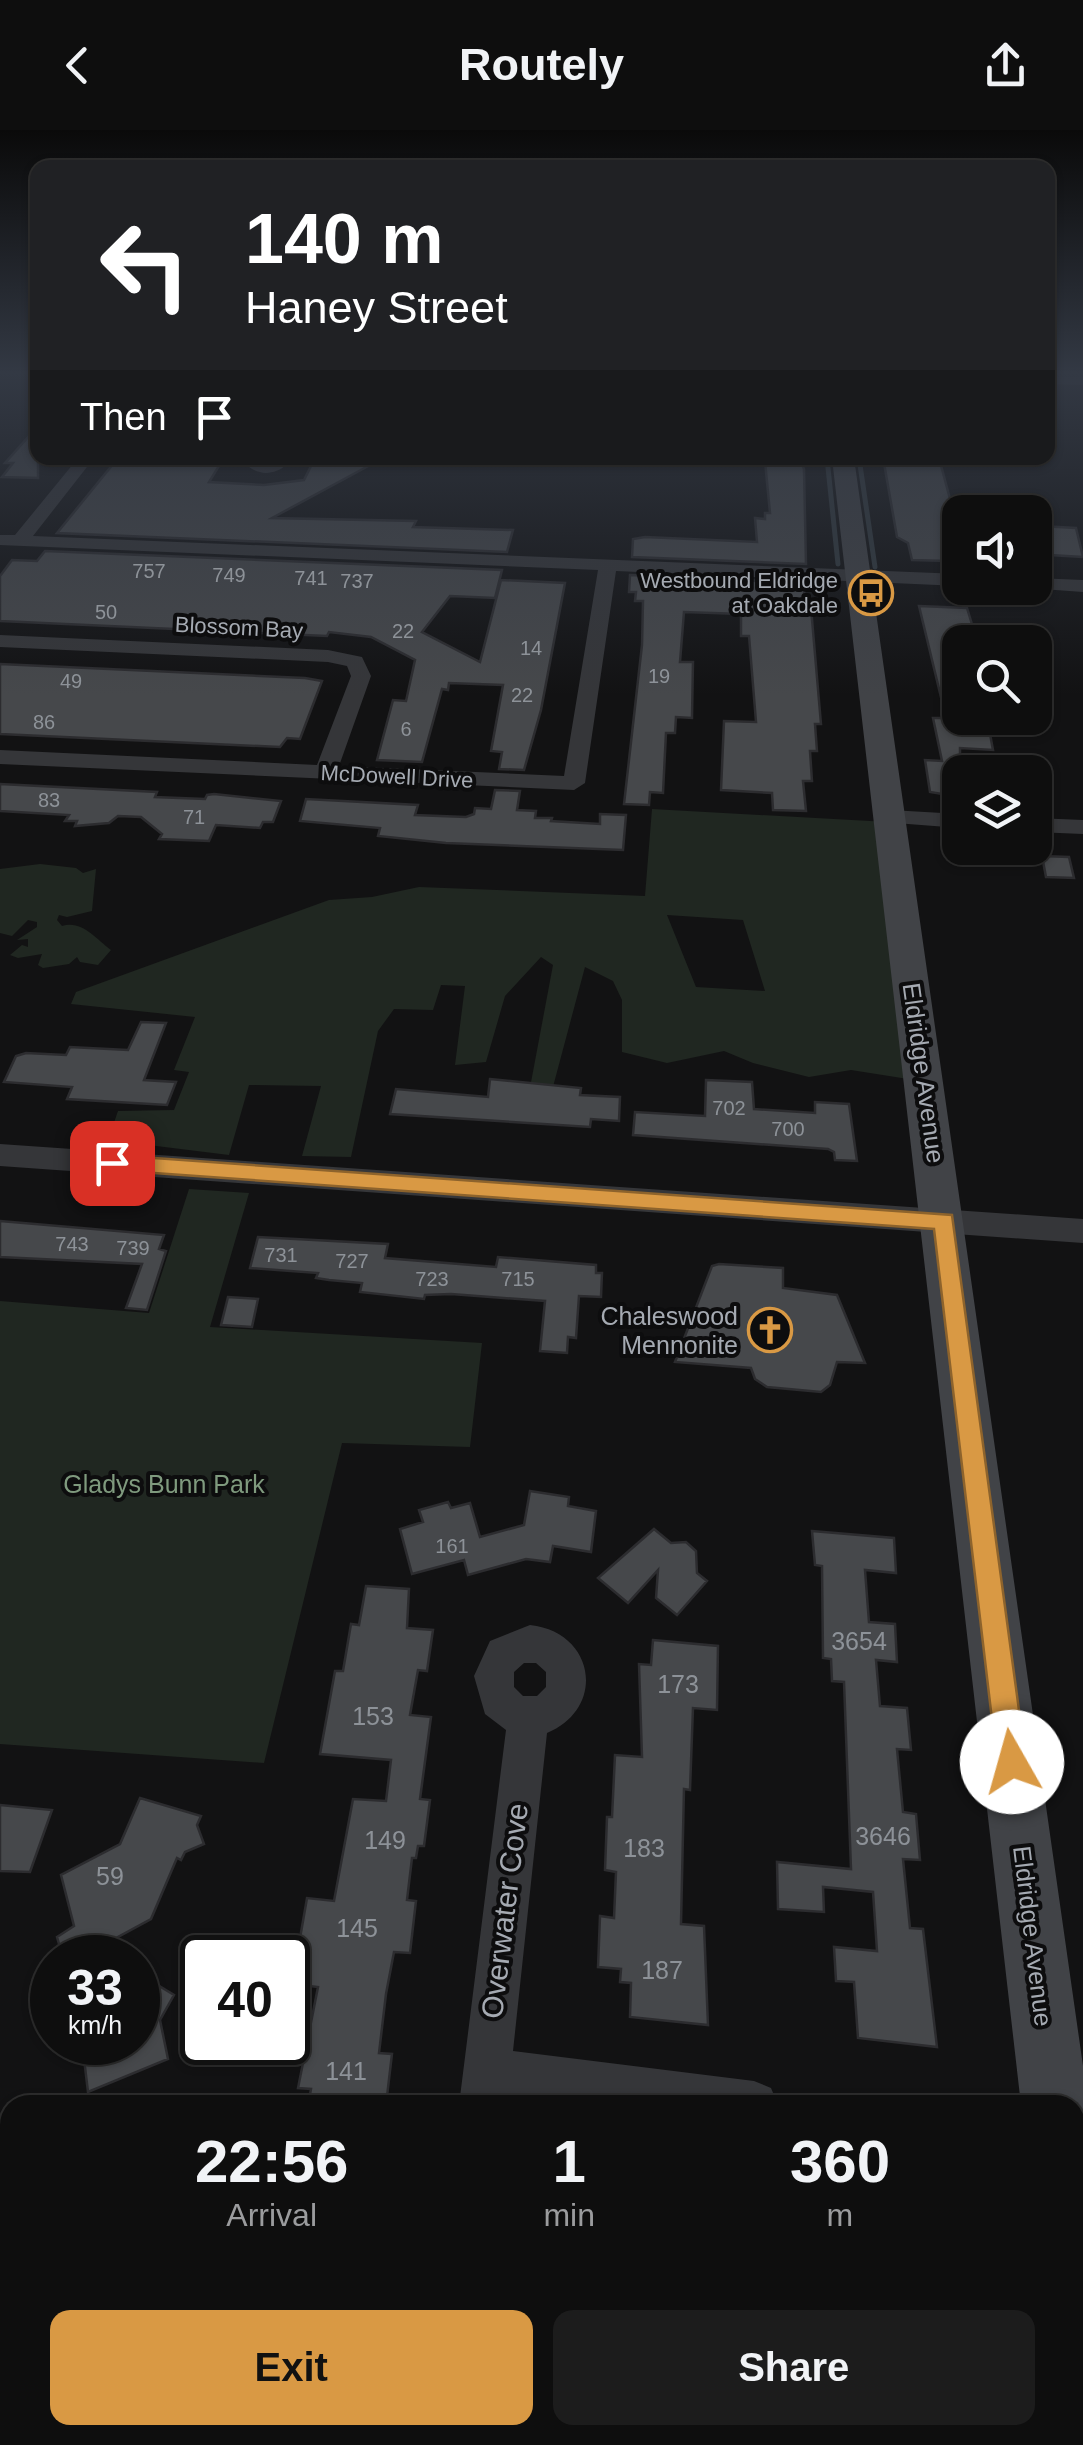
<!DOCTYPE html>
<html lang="en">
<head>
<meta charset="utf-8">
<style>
  :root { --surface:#0e0e0e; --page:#1c1c1c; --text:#f1f3f6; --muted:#9b9c9e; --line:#2e2e2e; --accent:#d99944 }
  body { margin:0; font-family:Helvetica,sans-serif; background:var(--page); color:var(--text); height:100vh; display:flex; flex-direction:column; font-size:38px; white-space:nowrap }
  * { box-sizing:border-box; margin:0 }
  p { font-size:32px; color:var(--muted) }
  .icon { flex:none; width:55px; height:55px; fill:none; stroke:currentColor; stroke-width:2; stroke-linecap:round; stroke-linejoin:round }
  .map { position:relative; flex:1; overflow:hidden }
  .details { position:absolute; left:0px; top:1965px; width:1085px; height:350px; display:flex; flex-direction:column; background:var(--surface); border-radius:30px 30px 0 0; box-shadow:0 2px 8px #0004,0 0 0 2px var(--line) }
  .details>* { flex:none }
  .banner { position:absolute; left:30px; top:30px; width:1025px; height:305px; border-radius:20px; box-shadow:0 2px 8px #0004,0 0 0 2px var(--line); background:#202124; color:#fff; overflow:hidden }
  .controls { position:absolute; left:942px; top:365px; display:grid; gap:20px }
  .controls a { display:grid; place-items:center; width:110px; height:110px; border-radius:20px; background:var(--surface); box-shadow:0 2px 8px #0004,0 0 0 2px var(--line); font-size:50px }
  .speed { position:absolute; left:30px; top:1805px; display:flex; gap:20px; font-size:50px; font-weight:700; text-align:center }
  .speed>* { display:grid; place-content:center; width:130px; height:130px; border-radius:50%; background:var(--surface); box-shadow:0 2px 8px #0004,0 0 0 2px var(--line); line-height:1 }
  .speed small { font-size:25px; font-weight:400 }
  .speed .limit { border:5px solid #111; border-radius:15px; background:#fff; color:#111 }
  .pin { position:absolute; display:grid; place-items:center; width:85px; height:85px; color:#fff; margin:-42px; border-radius:20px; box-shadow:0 5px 15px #0006 }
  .me { position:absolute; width:110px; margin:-55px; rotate:353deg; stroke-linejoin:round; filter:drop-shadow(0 0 8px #0008) }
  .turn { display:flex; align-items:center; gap:35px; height:210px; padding:0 50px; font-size:45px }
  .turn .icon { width:130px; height:130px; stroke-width:2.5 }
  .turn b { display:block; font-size:70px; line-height:85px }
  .then { display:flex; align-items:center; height:95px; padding:0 50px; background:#0003; gap:20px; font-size:38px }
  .eta { display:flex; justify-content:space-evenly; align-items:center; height:170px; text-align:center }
  .eta b { font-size:60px; font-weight:700; line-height:70px }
  .action { display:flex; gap:20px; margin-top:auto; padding:20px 50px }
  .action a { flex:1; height:115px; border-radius:20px; background:var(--accent); color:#111; font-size:40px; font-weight:700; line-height:115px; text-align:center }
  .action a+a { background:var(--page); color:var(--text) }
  header { display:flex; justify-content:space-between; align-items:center; height:130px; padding:0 50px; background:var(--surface); font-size:45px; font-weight:700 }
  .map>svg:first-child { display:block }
  .green { fill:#202721; fill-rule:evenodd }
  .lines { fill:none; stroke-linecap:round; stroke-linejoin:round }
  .stream { stroke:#31393e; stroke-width:5 }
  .building { fill:#46484b; stroke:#2c2c2f; stroke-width:2.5 }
  .street { fill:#353639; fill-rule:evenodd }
  .secondary { fill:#414347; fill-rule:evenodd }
  .route { fill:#d99944; stroke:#8d632c; stroke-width:2.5 }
  .labels { text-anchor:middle; stroke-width:8; stroke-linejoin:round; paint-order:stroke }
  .number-label { font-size:20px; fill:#8d9298 }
  .far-poi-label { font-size:22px; fill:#a5aab2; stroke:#0d0d0e; text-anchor:end }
  .far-street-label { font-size:22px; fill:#a5aab2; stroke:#0d0d0e }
  .street-label { font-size:25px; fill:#a5aab2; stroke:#0d0d0e }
  .poi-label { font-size:25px; fill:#a5aab2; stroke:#0d0d0e; text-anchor:end }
  .park-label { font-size:25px; fill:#7f9a7e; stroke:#0d0d0e }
  .near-number-label { font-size:25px; fill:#8d9298 }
  .near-street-label { font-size:30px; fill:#a5aab2; stroke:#0d0d0e }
</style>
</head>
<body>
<header><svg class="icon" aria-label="back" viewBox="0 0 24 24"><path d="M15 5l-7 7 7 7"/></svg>Routely<svg class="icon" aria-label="share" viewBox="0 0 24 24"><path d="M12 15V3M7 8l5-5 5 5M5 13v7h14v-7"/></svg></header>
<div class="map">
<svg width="1083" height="2315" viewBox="0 0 1083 2315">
  <rect width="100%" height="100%" fill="#121213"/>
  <!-- green -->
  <path class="green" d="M652,679l236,13 20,257 -57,-9 -42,7 -56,-14 -29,-12 -57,12 -45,-11v-52l-9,-19 -28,-14 -35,131 -21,-5 24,-128 -12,-8 -36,39 -19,66 -31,3 10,-79 -24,-1 -8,25 -39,-1 -16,22 -27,126 -49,-1 19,-70 -72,-1 -20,70 -121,-15 10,-29 56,-1 15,-38 -15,-2 21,-53 -124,-13 5,-12 253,-92 43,-3 47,-10 226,9zM667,785l76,5 22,71 -69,-4z
    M40,734l36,4 7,5 13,-4 -4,42 -25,6 -8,-2 -2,5 5,6c20,-6 33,12 49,24l-13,15 -18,-3 -3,-5 -8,7 -26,4 -5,-3 4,-11 -24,4 -8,-3 12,-10 6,2v-8l-11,1 20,-13v-5l-9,-2 -16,16 -12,-3v-64z
    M189,1059l60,4 -39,134 272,16 -12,104 -128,-4 -78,320 -264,-19v-443l149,12z"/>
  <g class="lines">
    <!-- stream -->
    <path class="stream" d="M827,328l11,106
      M859,328l16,109"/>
  </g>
  <!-- building -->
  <path class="building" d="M38,296v52l-36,-1 11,-14h-8z
    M118,328h101l-2,3h5l-13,21 55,3 40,-5 8,-16h60l-100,54 144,3 -3,6 100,3 -6,22 -450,-19z
    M897,328h42l21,78v11h-14l2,14 -36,-1 -4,-17 -11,-6 -13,-74 14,1z
    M765,331l36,1 3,7 2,95 -174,-7 1,-18 12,-2 112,5 -2,-24 10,1v-6h5z
    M1041,396l35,2 7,29 -33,-2z
    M45,421l457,19 -7,28 -45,-2 -28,36 58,30 21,-82 64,3 -24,127 -17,60 -25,-1 3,-17 -11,-1 12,-66 -54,-2 -1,7 -6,-1 -20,73 -45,-2 16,-60 13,1 9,-41 -44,-23 -42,-5 -2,4 -327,-15v-45l12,-16 25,1z
    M630,445l175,8 -1,12 6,1 11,128h-6l2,27h-7l2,30h-9l3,30 -33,-1 -1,-17 -51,-3 3,-69 32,1 -7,-86h-8v-22l-57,-2 -4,50h13l-1,56 -16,-1 -1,16h-9l-3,60 -13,-1 -1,13 -25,-1 18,-159 1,-44h-8l1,-9h-7z
    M919,476l48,2 7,23h-10l2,11h-6v76h20l1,4 7,1 5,27 -33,-2v49l-30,-5 -5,-32 17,1 -9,-43h13z
    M0,534l305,14 17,3 -22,58 -13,-1 -7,9 -280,-13z
    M0,654l157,8 -2,5 50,2 2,-4 7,-1 67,7 -8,21h-10l-3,6 -44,-3 -7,16 -50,-2 3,-5 -21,-17 -23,-1 -9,7 -34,3 2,-5h-12l4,-6 -69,-4z
    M495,660l25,1 -3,19 19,1 -1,7h17l-1,3 49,3v-10l26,1 -3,35 -177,-7 -68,-7 2,-8 -80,-7 6,-22 112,6 -3,10 51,2 8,-3 1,-6 16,1z
    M1042,726l27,1 5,21 -28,-1z
    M141,892l25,1 -22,57 32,2 -9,23 -100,-6 5,-12 -68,-5 12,-26 10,-3 40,2 4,-8 58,3z
    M490,949l91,9 -1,7 40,2 -1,24 -28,-2 -1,8 -200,-13 6,-25 92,8z
    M706,950l46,2 2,27 61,4v-11l34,2 8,57 -22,-1 -1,-8 -6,-3 -195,-14 2,-23 70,4z
    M0,1091l164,14 -5,14 7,2 -19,59 -21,-2 16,-44 -142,-7z
    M258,1107l130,7 -3,14 111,9 2,-10 98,8v8h6l-1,24 -22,-1 -3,42 -8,-1 -1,16 -27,-2 5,-50 -94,-7 -26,1 -1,4 -64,-7 2,-9 -33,-3 -13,-2 2,-5 -68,-5z
    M719,1134l64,4v20l54,7 28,68 -28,-1 -7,23 -9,7 -54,-5 -12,-8 -4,-11 -76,-6 37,-96z
    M228,1167l30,2 -6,28 -31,-2z
    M530,1361l39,6 -1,9 28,5 -5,41 -38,-6 -3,16 -24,-3 -58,16 -4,-15 -52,14 -12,-45 23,-7 -4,-12 29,-8 3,6 19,-5 10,34 44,-12z
    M654,1399l17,14 15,-1 10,9 1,22 10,8 -30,34 -21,-17 2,-28 -30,33 -30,-25z
    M812,1401l82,7 2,35 -31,-3 4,52 26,2 2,38 -21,-2 4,46 27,2 4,42 -14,-1 6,63 13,2 4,46 -17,-1 7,69 13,1 14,118 -79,-9 -4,-56 -18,-1 -2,-34 43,4 -4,-59 -50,-5 1,25 -46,-3 -1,-47 74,7 -7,-187 -12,-1 -1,-22 -8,-1 -1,-92 -7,-1z
    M366,1456l43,3 -2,39 26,2 -6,41 -9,-1 -8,45 21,2 -11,82 10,1 -6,46h-6l-2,12h-4l-5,42 9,1 -6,52 -16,-1 -8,42 -7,59 13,1 -6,51h-78l3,-16 -13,-1 20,-101 -26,-3 15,-86 27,3 19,-102 33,2 5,-41 -71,-6 15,-83h8l8,-47 8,1z
    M653,1510l65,6 -1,64 -24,-2 -3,82 -6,-1 -3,135 23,2 4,99 -78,-8 1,-34 -11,-1 1,-13 -23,-2 2,-51 14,2 2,-46 -11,-2 2,-53h5l3,-62 27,2 -3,-93 12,1z
    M140,1668l61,18 -4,9 7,19 -19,8 -4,8 -4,-2 -26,61 -72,39h-16l-6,-21 17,-11 -13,-51 59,-31z
    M0,1675l52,5 -22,62 -30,-1z
    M138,1843l36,22 -14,25 8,39 -80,33 -6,-50h56z"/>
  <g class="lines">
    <!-- street -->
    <path class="street" d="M1048,246l35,1v8l-35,-1z
      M78,328h16l-61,78 927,38v12l-344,-15 -31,212 -11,7 -574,-26v-14l317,15 34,-89 -4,-10 -19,-4 -328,-15v-12l328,15 34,7 9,19 -32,90 225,10 34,-206 -598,-25v-10h15z
      M259,328h19l8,7c-11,10 -28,11 -39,0z
      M1035,448l48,2v12l-55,-4h7z
      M890,680l70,4v14l-78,-6 -4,-5 4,-5z
      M1035,688l48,2v14l-48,-2z
      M0,1014l1083,75v24l-1083,-77z
      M530,1495c65,7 77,83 17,108l-34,318 241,30 17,7 7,17h-219l-51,-6 -1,6h-48l47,-375 -21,-16 -11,-38 16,-35zM524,1533h12l10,9v15l-9,9h-14l-9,-9v-15z
      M1075,1989l8,1v50l-8,-1z
      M422,2305h54v10h-56z"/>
    <!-- secondary -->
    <path class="secondary" d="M832,328h22l229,1608v52l-8,12v-25h-54z
      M1075,2096l8,4v129l-8,-3z"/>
  </g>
  <!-- sky -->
  <linearGradient id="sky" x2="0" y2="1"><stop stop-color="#0a0a0a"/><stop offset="0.43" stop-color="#333944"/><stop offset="1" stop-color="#333944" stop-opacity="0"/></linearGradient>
  <rect width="1083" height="565" fill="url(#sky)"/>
  <!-- route -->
  <path class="route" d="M112,1025l840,60 74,547 -4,11 -10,4 -11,-4 -4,-11 -63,-533 -822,-59 -11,-7z"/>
  <!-- icons -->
  <defs>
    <symbol id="bus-ring" viewBox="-11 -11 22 22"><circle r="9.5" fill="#0d0d0e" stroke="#d99944" stroke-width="1.5"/><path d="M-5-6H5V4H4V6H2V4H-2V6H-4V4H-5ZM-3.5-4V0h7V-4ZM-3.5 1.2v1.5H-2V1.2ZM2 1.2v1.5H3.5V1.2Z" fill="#d99944"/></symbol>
    <symbol id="church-ring" viewBox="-11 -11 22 22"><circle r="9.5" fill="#0d0d0e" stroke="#d99944" stroke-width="1.5"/><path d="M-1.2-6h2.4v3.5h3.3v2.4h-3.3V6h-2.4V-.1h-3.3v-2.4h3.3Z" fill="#d99944"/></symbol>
  </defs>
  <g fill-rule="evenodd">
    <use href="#bus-ring" x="846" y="438" width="50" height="50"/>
    <use href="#church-ring" x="745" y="1175" width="50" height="50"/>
  </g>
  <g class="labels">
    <!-- number labels -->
    <g class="number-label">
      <text x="149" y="448">757</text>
      <text x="229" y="452">749</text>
      <text x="311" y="455">741</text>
      <text x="357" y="458">737</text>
      <text x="106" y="489">50</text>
      <text x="403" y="508">22</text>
      <text x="531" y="525">14</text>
      <text x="659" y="553">19</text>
      <text x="71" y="558">49</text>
      <text x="522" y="572">22</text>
      <text x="44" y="599">86</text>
      <text x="406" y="606">6</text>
      <text x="49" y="677">83</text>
      <text x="194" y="694">71</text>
      <text x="729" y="985">702</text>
      <text x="788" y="1006">700</text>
      <text x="72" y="1121">743</text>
      <text x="133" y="1125">739</text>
      <text x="281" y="1132">731</text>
      <text x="352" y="1138">727</text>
      <text x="432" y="1156">723</text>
      <text x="518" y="1156">715</text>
      <text x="452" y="1423">161</text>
    </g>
    <!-- far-poi labels -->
    <g class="far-poi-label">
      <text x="838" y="458">Westbound Eldridge<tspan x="838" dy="25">at Oakdale</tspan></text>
    </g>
    <!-- far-street labels -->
    <g class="far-street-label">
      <text transform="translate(239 497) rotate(3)" y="8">Blossom Bay</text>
      <text transform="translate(397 646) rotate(3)" y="8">McDowell Drive</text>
    </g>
    <!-- street labels -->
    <g class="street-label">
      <text transform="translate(924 943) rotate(82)" y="9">Eldridge Avenue</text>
      <text transform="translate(1033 1806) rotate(83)" y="9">Eldridge Avenue</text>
    </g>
    <!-- poi labels -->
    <g class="poi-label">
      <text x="738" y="1195">Chaleswood<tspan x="738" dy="29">Mennonite</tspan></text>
    </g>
    <!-- park labels -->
    <g class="park-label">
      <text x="164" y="1363">Gladys Bunn Park</text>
    </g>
    <!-- near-number labels -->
    <g class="near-number-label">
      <text x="859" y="1520">3654</text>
      <text x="678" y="1563">173</text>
      <text x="373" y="1595">153</text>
      <text x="883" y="1715">3646</text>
      <text x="385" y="1719">149</text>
      <text x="644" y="1727">183</text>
      <text x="110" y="1755">59</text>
      <text x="357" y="1807">145</text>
      <text x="662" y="1849">187</text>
      <text x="346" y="1950">141</text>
    </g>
    <!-- near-street labels -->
    <g class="near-street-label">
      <text transform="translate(505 1781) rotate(-83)" y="10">Overwater Cove</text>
    </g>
  </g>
</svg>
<div class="controls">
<a><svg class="icon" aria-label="sound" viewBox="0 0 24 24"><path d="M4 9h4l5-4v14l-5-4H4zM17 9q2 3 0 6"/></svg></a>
<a><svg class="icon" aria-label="search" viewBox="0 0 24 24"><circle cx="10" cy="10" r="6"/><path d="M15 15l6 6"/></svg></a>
<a><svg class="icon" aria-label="layers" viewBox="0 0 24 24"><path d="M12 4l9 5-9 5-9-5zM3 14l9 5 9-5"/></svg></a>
</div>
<div class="speed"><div>33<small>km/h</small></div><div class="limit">40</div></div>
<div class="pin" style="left:112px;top:1033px;background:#d93025"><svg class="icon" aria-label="arrive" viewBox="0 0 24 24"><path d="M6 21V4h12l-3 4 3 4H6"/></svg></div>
<svg class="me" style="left:1012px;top:1632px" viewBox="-20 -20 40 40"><circle r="19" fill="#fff"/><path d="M0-13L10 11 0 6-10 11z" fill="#d99944"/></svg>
<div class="banner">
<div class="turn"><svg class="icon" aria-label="left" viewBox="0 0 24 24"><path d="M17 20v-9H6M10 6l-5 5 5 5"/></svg><div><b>140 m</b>Haney Street</div></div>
<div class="then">Then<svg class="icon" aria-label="arrive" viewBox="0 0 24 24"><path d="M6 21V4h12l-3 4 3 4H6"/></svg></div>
</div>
<section class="details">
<div class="eta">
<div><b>22:56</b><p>Arrival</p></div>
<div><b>1</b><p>min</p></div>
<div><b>360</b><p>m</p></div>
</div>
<div class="action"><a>Exit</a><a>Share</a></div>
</section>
</div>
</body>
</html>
